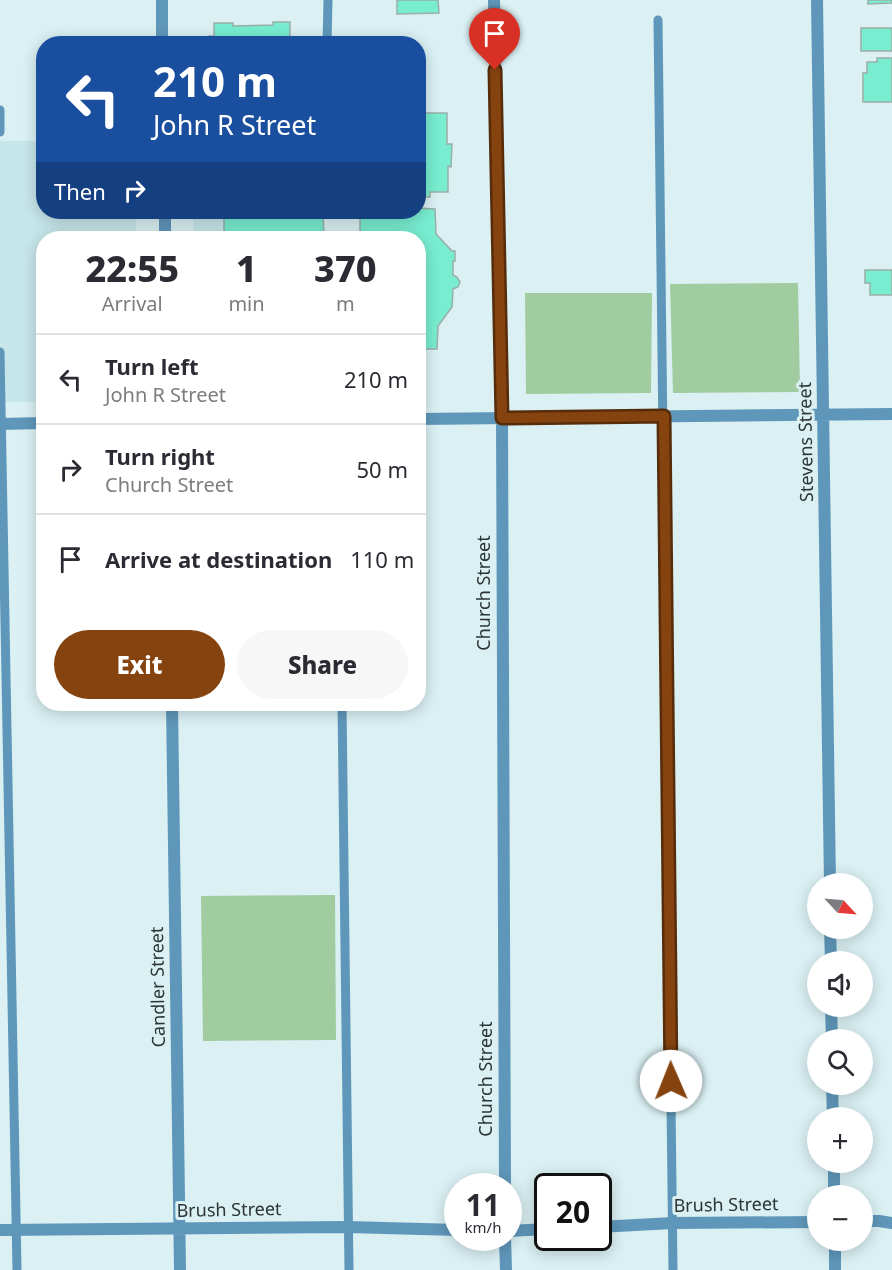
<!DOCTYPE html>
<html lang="en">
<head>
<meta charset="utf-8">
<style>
  :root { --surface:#fff; --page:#f7f7f7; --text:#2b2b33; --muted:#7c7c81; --line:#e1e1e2; --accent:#85430f }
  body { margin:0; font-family:"Noto Sans",sans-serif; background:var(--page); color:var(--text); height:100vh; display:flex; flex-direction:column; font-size:22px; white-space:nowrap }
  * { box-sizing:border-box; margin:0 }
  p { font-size:20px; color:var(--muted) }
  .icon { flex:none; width:33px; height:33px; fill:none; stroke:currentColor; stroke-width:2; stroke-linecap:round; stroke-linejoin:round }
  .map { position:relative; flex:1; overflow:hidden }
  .sheet { position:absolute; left:36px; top:231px; width:390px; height:480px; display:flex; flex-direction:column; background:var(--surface); border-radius:24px; box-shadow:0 3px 15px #0003 }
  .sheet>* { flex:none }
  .guide { position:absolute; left:36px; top:36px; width:390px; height:183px; border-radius:24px; box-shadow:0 3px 15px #0003; background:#1a4fa0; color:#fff; overflow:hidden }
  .needle { width:39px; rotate:116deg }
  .tools { position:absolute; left:807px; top:873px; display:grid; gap:12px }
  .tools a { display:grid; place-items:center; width:66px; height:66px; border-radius:50%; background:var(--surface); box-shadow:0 3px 15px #0003; font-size:30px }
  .speed { position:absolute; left:444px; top:1173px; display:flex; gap:12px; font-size:30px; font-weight:700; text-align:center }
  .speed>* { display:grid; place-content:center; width:78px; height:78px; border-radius:50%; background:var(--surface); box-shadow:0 3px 15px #0003; line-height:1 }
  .speed small { font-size:15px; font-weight:400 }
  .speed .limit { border:3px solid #111; border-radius:9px; background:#fff; color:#111 }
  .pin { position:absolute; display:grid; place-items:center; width:51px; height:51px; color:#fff; margin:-62px -26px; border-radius:50% 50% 50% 0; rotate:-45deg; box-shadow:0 0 6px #0007 }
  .pin .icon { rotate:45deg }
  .me { position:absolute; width:66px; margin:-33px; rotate:359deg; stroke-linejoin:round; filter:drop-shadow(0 0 4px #0008) }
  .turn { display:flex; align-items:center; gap:21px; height:126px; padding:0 18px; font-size:27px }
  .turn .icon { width:78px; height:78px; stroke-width:2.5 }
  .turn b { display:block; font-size:42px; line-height:51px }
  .then { display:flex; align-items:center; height:57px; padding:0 18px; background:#0003; gap:12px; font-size:22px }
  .eta { display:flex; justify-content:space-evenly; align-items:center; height:102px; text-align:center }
  .eta b { font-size:36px; font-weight:800; line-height:42px }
  .button { display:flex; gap:12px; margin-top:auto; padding:12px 18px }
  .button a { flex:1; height:69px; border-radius:36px; background:var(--accent); color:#fff; font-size:24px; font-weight:800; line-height:69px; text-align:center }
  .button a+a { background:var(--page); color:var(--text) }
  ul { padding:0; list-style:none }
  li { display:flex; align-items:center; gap:18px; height:90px; padding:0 18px; border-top:2px solid var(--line) }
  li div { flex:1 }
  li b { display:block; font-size:22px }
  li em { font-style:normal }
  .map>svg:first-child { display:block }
  .built { fill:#c6e6ea }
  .green { fill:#a0cca0 }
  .building { fill:#78edd0; stroke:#9aaea8; stroke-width:1.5 }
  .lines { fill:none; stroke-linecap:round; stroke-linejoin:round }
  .lane { stroke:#5f97ba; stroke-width:9 }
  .street { stroke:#5f97ba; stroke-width:12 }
  .route-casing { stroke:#562c0a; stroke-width:15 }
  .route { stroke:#85430f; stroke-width:10 }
  .labels { text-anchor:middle; stroke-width:6; stroke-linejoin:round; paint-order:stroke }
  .street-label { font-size:18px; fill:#2c3536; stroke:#daf0f3 }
</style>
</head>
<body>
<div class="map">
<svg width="892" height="1270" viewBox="0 0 892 1270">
  <rect width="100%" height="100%" fill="#daf0f3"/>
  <!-- built -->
  <path class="built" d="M0,141h43l1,71h92v26h-92l-1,164h-43z
    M193,212h131v26h-130z"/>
  <!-- green -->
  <path class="green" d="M798,283l2,109 -127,1 -3,-109z
    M525,293h127l-1,100 -125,1z
    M335,895l1,145 -133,1 -2,-145z"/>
  <!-- building -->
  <path class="building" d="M397,0h41l1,13 -42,1z
    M868,0h24v3l-24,1z
    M273,22h17v22h-81v-8h5v-13h19v3l40,-1z
    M861,28h31v23h-31z
    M877,58h15v44h-29v-29h4v-11h10z
    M418,113h29v31h5l-1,23 -3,-1v26h-18v5h-9v-11h-3z
    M418,208l17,1 1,25 16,17h3v10h-2v14l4,2 3,5 -2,5 -5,2 -1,18 -14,19 -1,23h-15v4h-4v-115h-64l6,-3v-23h58z
    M224,212h99l1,26h-100z
    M865,270h27v25h-22v-12h-5z"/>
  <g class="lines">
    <!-- lane -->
    <path class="lane" d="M658,20l15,1250
      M327,44l1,-44
      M0,110v22
      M0,352l17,918
      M342,704l7,566"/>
    <!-- street -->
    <path class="street" d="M162,0v44
      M494,0l8,418 3,768
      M817,0l13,884
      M165,212v26
      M418,419l474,-5
      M0,424l44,-1
      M172,704l8,566
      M830,928l1,34
      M831,1006l1,34
      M832,1084l1,34
      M834,1162v34
      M862,1221h17l13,2
      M598,1227l75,-4 145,-1
      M0,1230l348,-3 110,3
      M508,1231l40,-2
      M505,1238l1,32
      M835,1240v30"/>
  </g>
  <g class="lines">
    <defs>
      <path id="route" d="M495,70l7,348 162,-2 7,665"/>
    </defs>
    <!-- route casing -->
    <use href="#route" class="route-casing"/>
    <!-- route -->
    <use href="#route" class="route"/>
  </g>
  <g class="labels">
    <!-- street labels -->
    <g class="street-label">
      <text transform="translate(806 442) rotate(-91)" y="6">Stevens Street</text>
      <text transform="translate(484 593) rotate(-90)" y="6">Church Street</text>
      <text transform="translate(158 987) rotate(-91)" y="6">Candler Street</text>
      <text transform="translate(486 1079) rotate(-90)" y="6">Church Street</text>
      <text transform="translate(726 1205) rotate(-1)" y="6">Brush Street</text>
      <text transform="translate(229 1210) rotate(-1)" y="6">Brush Street</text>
    </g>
  </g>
</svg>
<div class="tools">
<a><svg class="needle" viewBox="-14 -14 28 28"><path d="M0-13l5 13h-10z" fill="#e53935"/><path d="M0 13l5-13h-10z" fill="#7c7c81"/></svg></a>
<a><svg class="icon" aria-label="sound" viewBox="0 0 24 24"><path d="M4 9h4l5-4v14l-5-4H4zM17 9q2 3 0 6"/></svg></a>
<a><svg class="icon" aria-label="search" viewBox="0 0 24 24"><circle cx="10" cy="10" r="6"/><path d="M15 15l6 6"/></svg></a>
<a>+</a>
<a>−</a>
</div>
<div class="speed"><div>11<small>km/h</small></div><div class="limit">20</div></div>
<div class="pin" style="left:495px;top:70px;background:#d93025"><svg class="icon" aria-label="arrive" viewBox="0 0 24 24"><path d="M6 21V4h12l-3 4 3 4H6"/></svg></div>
<svg class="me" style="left:671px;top:1081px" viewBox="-20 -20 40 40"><circle r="19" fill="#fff"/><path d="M0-13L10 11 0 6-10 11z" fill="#85430f"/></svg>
<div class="guide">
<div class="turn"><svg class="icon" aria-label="left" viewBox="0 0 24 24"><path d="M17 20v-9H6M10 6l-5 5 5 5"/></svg><div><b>210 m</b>John R Street</div></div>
<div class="then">Then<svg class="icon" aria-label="right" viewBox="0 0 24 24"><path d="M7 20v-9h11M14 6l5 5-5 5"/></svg></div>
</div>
<section class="sheet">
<div class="eta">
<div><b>22:55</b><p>Arrival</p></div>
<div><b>1</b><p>min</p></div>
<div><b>370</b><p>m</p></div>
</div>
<ul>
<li><svg class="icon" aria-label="left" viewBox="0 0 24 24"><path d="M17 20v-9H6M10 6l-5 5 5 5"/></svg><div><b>Turn left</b><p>John R Street</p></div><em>210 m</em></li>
<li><svg class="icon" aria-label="right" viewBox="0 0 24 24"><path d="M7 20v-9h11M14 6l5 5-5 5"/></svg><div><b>Turn right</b><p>Church Street</p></div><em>50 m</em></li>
<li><svg class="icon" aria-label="arrive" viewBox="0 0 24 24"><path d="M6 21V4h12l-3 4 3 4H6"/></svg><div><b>Arrive at destination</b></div><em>110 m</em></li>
</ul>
<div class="button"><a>Exit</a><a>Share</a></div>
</section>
</div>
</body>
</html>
